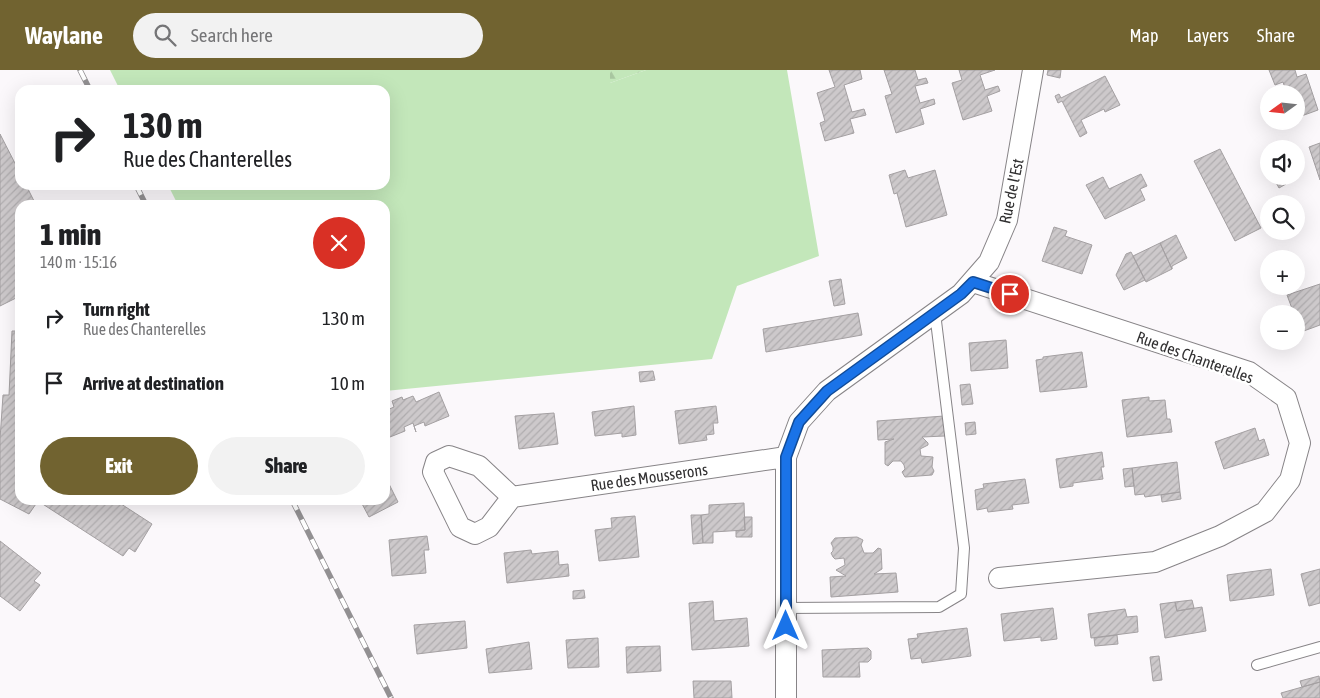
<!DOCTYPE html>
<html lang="en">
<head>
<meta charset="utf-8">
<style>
  :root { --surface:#fff; --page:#f2f2f2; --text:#202124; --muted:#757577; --accent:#716330 }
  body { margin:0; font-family:"Asap Condensed",sans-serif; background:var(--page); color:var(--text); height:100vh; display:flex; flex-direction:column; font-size:19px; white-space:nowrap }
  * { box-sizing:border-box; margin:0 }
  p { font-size:16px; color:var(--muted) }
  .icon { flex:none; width:28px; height:28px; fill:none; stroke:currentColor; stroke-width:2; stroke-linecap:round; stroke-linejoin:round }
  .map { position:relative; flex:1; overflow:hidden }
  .details { position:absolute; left:15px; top:130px; width:375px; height:305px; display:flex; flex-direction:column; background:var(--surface); border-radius:15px; box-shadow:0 5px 20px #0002 }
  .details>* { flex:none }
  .hud { position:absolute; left:15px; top:15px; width:375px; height:105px; border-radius:15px; box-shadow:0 5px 20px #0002; background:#fff; color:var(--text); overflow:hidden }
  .needle { width:32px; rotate:255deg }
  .fabs { position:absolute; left:1260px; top:15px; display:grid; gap:10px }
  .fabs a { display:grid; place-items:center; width:45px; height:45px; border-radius:50%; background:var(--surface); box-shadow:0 5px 20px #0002; font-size:25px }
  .pin { position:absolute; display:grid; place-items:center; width:42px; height:42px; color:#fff; margin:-21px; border:2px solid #fff; border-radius:50%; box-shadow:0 1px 5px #0007 }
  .me { position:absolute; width:55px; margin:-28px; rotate:0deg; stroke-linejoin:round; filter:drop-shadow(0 0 4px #0008) }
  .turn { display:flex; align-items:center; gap:18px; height:105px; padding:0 25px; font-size:22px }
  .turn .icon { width:65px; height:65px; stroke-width:2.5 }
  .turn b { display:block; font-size:35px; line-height:42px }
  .round { display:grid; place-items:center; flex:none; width:52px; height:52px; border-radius:26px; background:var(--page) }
  .head { display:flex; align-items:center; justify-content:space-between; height:85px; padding:0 25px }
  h1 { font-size:30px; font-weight:800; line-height:38px }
  .action { display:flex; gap:10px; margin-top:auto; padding:10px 25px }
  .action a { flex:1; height:58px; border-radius:30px; background:var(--accent); color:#fff; font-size:20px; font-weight:800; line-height:58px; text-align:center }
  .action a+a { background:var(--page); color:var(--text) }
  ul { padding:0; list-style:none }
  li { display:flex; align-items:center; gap:15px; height:65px; padding:0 25px }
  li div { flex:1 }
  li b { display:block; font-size:19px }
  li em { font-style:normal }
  header { display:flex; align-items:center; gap:30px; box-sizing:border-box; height:70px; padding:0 25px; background:var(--accent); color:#fff }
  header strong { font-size:24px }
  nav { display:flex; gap:28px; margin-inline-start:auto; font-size:18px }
  .search { width:350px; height:45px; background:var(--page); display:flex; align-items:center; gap:12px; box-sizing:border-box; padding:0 18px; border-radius:28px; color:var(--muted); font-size:19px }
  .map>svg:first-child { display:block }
  .grass { fill:#c3e7ba }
  .forest { fill:url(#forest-firs) }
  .building { fill:url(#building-hatch); stroke:#a4a0a2 }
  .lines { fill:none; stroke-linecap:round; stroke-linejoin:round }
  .service-casing { stroke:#878487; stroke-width:12 }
  .minor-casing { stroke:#878487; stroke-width:22 }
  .service { stroke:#fff; stroke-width:10 }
  .minor { stroke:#fff; stroke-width:20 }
  .rail-casing { stroke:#929092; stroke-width:5.5 }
  .rail { stroke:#fff; stroke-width:4; stroke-dasharray:11; stroke-linecap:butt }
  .route-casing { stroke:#114b97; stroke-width:12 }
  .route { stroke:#1a73e8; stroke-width:9 }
  .labels { text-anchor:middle; stroke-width:5; stroke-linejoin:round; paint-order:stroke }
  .street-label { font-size:16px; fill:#313031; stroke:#fff }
</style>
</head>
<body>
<header>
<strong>Waylane</strong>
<div class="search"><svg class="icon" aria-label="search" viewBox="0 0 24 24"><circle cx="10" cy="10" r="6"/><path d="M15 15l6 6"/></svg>Search here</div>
<nav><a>Map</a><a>Layers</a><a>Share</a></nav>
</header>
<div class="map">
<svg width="1320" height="628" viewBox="0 0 1320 628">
  <defs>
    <pattern id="forest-firs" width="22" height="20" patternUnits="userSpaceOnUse" patternTransform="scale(1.25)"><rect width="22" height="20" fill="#c3e7ba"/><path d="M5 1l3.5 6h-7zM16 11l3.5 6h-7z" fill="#a8c6a0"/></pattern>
    <pattern id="building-hatch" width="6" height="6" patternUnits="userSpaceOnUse" patternTransform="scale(1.25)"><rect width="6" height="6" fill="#cdc9cb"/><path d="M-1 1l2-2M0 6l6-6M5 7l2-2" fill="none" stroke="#b0adaf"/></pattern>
  </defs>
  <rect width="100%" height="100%" fill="#fbf8fb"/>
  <!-- grass -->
  <path class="grass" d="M110,0h500v13l36,-13h141l32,186 -82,30 -25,73 -327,32v-186h-207l-10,-20h217v-95h-265z"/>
  <!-- forest -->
  <path class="forest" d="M610,0h36l-36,13z"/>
  <!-- building -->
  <path class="building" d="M829,0h31l2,9 -18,6 8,27 12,-3 2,6 -16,4 4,14 -29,8 -5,-18 5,-2 -8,-28 18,-6z
    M884,0h31l3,10 8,-2 2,5 -13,3 5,17 14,-4 1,5 -15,5 4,15 -28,9 -11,-37 7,-2z
    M959,0h36l-15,5 5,15 13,-4 2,5 -13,5 5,15 -29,9 -11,-37 10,-3z
    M1048,0h13l-1,8 -13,-3z
    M1269,0h26l2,7 9,-3 12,36 -22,8v-24h-9l-4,-12 -8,3z
    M1105,6l15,29 -15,7 -1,-3 -23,11 6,13 -7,4 -18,-36 -4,2 -3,-7 4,-2 2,4z
    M0,64l20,39v12h6l10,20h-16v91l-20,10z
    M1320,73v37l-11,-33z
    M1220,79l41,79 -26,13 -41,-80z
    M905,100l3,8 27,-8 12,45 -41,12 -9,-34 -3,1 -5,-19z
    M1141,104l6,12 -7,3 5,11 -40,19 -19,-34 17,-8 6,12z
    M1282,106l4,8 -7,4 -6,-11z
    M1054,157l13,4 -2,5 27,9 -10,29 -40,-13z
    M1176,165l11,23 -15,8v3l-12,-26z
    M1160,173l12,26 -26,13 -13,-26z
    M1131,182l14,28 -21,10 -8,-15 10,-21z
    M841,209l4,25 -11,2 -5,-25z
    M1320,214v41l-19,7 -5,-13v-5h-2l-7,-19z
    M858,243l4,22 -96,17 -3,-23z
    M12,261h8v169h95l37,24 -17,28 -6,-4 -6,8 -85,-55 -9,13 -29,-15v-60l3,-44h6z
    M1006,270l2,28 -37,3 -2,-28z
    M1082,282l5,35 -47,5 -4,-32 7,-1v-2z
    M653,301l2,9 -15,2 -1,-10z
    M970,314l3,20 -11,1 -2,-20z
    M439,322l10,24 -24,10 -1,-4 -10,4 2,6 -3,-9 -9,4 1,4 -20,8v-28l9,-4 -2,-6 10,-4 1,3 10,-4 3,6z
    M1149,327v4l16,-1 2,19h3l2,13 -45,5 -5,-37z
    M634,336l2,29 -14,2v-4l-27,3 -3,-24z
    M716,336l2,17h-5l1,11 -8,1 1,5 -28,4 -4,-33z
    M554,343l4,31 -39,5 -4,-33z
    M944,346l1,20 -23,1 6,6v2l-8,4 1,7 12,1 -1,10 2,4 -2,4 -27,2 -3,-5 3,-3 -1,-4 -3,-4h-8l-5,5 -3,-2v-22l9,-3 -16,1 -1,-19z
    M975,352l1,12 -10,1 -1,-12z
    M1255,358l4,13 5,-2 5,16 -45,14 -9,-27z
    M1102,382l2,15h-3l2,12 -30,4v3l-13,2 -4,-29z
    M1177,392l3,30 -35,5 -1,-3 -9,1 -3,-27z
    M1132,398l2,18 -9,1 -2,-18z
    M385,406l13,26 -29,15 -9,-17h25z
    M1025,409l4,24 -17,2 1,4 -25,3 -1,-4 -10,2 -2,-20 9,-2 -1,-4z
    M1180,422l1,7 -19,3 -1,-7z
    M744,433l1,27 -32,2v11h-10l-2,-28 8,-1v-9z
    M691,445h10l2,28 -10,1z
    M635,446l4,41 -40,4 -4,-31 17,-2 -1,-10z
    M744,447h8v20h-16v-6l9,-1z
    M427,466l2,14h-5l2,23 -34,3 -3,-36z
    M857,467l6,3 -2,5 3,8h9l5,-5 3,1 1,20 -8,5 22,-1 2,19 -67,5 -1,-20 16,-1 -10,-6 9,-5 -1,-7 -9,1 -2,-2 -2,-4 2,-2v-4l-2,-4 4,-5z
    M0,471l41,32 -7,8 6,4 -20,26 -20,-15z
    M531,480l1,4 26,-3 1,14 9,-1 1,12 -62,7 -3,-30z
    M1271,499l3,26 -44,6 -3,-26z
    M1320,499v34l-11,3 -8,-32z
    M584,520l1,8 -12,1v-8z
    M1192,530l2,8 -17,3 -2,-9z
    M713,531l1,20 33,-3 2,28 -57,4 -3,-47z
    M1175,532l2,9 25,-4 4,24 -41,7 -5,-34z
    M1053,538l4,31 -16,2v-4l-37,4 -3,-27z
    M1125,539l2,8 10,-1 1,16 -47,6 -3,-24z
    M465,551l2,27 -50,6 -3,-29z
    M967,558l4,28 -49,7 -1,-5 -10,1 -3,-20 10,-1 -1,-4z
    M1117,565l1,9 -23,2 -1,-8z
    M598,568l1,29 -31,1 -2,-28z
    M529,572l3,27 -43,4 -3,-24z
    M660,576l1,25 -34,2 -1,-26z
    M868,578l3,3v8l-3,3h-9l1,15h-37l-1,-27z
    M1159,586l3,24 -9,1 -3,-24z
    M1319,606l1,6 -18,5 -2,-6z
    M693,611h38l1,17h-38z
    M1320,612v16h-37l-2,-5z"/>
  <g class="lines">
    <defs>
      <path id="service" d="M785,538l154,-1 22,-13 3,-46 -29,-235
        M1257,595l63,-18"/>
      <path id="minor" d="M973,212l276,90 37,26 14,45 -10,37 -25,32 -45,24 -65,26 -156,16
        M512,427l-33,-31 -30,-10 -13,6 -3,10 27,55 15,7 14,-7 23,-30 274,-40
        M786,628v-241l13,-35 28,-31 134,-97 28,-32 18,-42 26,-150"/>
    </defs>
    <!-- service casing -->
    <use href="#service" class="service-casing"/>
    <!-- minor casing -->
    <use href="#minor" class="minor-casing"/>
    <!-- service -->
    <use href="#service" class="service"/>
    <!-- minor -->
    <use href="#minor" class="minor"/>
    <defs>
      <path id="rail" d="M80,0l10,20
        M136,115l10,20
        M292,430l99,198"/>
    </defs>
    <!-- rail casing -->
    <use href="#rail" class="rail-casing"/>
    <!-- rail -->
    <use href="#rail" class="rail"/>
  </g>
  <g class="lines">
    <defs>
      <path id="route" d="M786,556v-169l13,-35 28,-31 134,-97 12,-12 37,12"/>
    </defs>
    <!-- route casing -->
    <use href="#route" class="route-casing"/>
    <!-- route -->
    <use href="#route" class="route"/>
  </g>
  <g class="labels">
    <!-- street labels -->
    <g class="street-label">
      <text transform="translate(1011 121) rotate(-78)" y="6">Rue de l'Est</text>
      <text transform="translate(1195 287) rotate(20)" y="6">Rue des Chanterelles</text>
      <text transform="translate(649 407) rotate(-8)" y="6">Rue des Mousserons</text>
    </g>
  </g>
</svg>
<div class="fabs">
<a><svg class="needle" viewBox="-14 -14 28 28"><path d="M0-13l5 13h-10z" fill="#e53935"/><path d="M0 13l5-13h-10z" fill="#757577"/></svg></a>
<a><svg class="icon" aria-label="sound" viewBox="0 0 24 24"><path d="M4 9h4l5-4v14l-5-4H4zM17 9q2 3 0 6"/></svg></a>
<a><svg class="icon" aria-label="search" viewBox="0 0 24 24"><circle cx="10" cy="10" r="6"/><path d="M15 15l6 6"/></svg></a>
<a>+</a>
<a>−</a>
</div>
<div class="pin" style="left:1010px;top:224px;background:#d93025"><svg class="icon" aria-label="arrive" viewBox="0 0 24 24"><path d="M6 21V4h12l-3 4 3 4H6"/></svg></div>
<svg class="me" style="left:786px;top:556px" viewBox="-20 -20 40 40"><path d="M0-17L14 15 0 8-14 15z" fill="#1a73e8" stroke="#fff" stroke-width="4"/></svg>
<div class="hud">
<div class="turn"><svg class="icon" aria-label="right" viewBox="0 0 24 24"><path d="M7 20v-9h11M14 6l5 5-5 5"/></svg><div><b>130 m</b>Rue des Chanterelles</div></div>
</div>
<section class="details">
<div class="head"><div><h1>1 min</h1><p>140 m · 15:16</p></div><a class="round" style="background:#d93025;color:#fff"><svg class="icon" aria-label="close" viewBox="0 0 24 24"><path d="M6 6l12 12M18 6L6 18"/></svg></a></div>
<ul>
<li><svg class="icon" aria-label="right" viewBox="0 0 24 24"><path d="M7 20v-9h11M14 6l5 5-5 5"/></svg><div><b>Turn right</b><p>Rue des Chanterelles</p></div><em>130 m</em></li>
<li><svg class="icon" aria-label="arrive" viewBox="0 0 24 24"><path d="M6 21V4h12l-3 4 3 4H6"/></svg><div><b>Arrive at destination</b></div><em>10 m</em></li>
</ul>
<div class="action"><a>Exit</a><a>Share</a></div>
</section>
</div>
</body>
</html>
